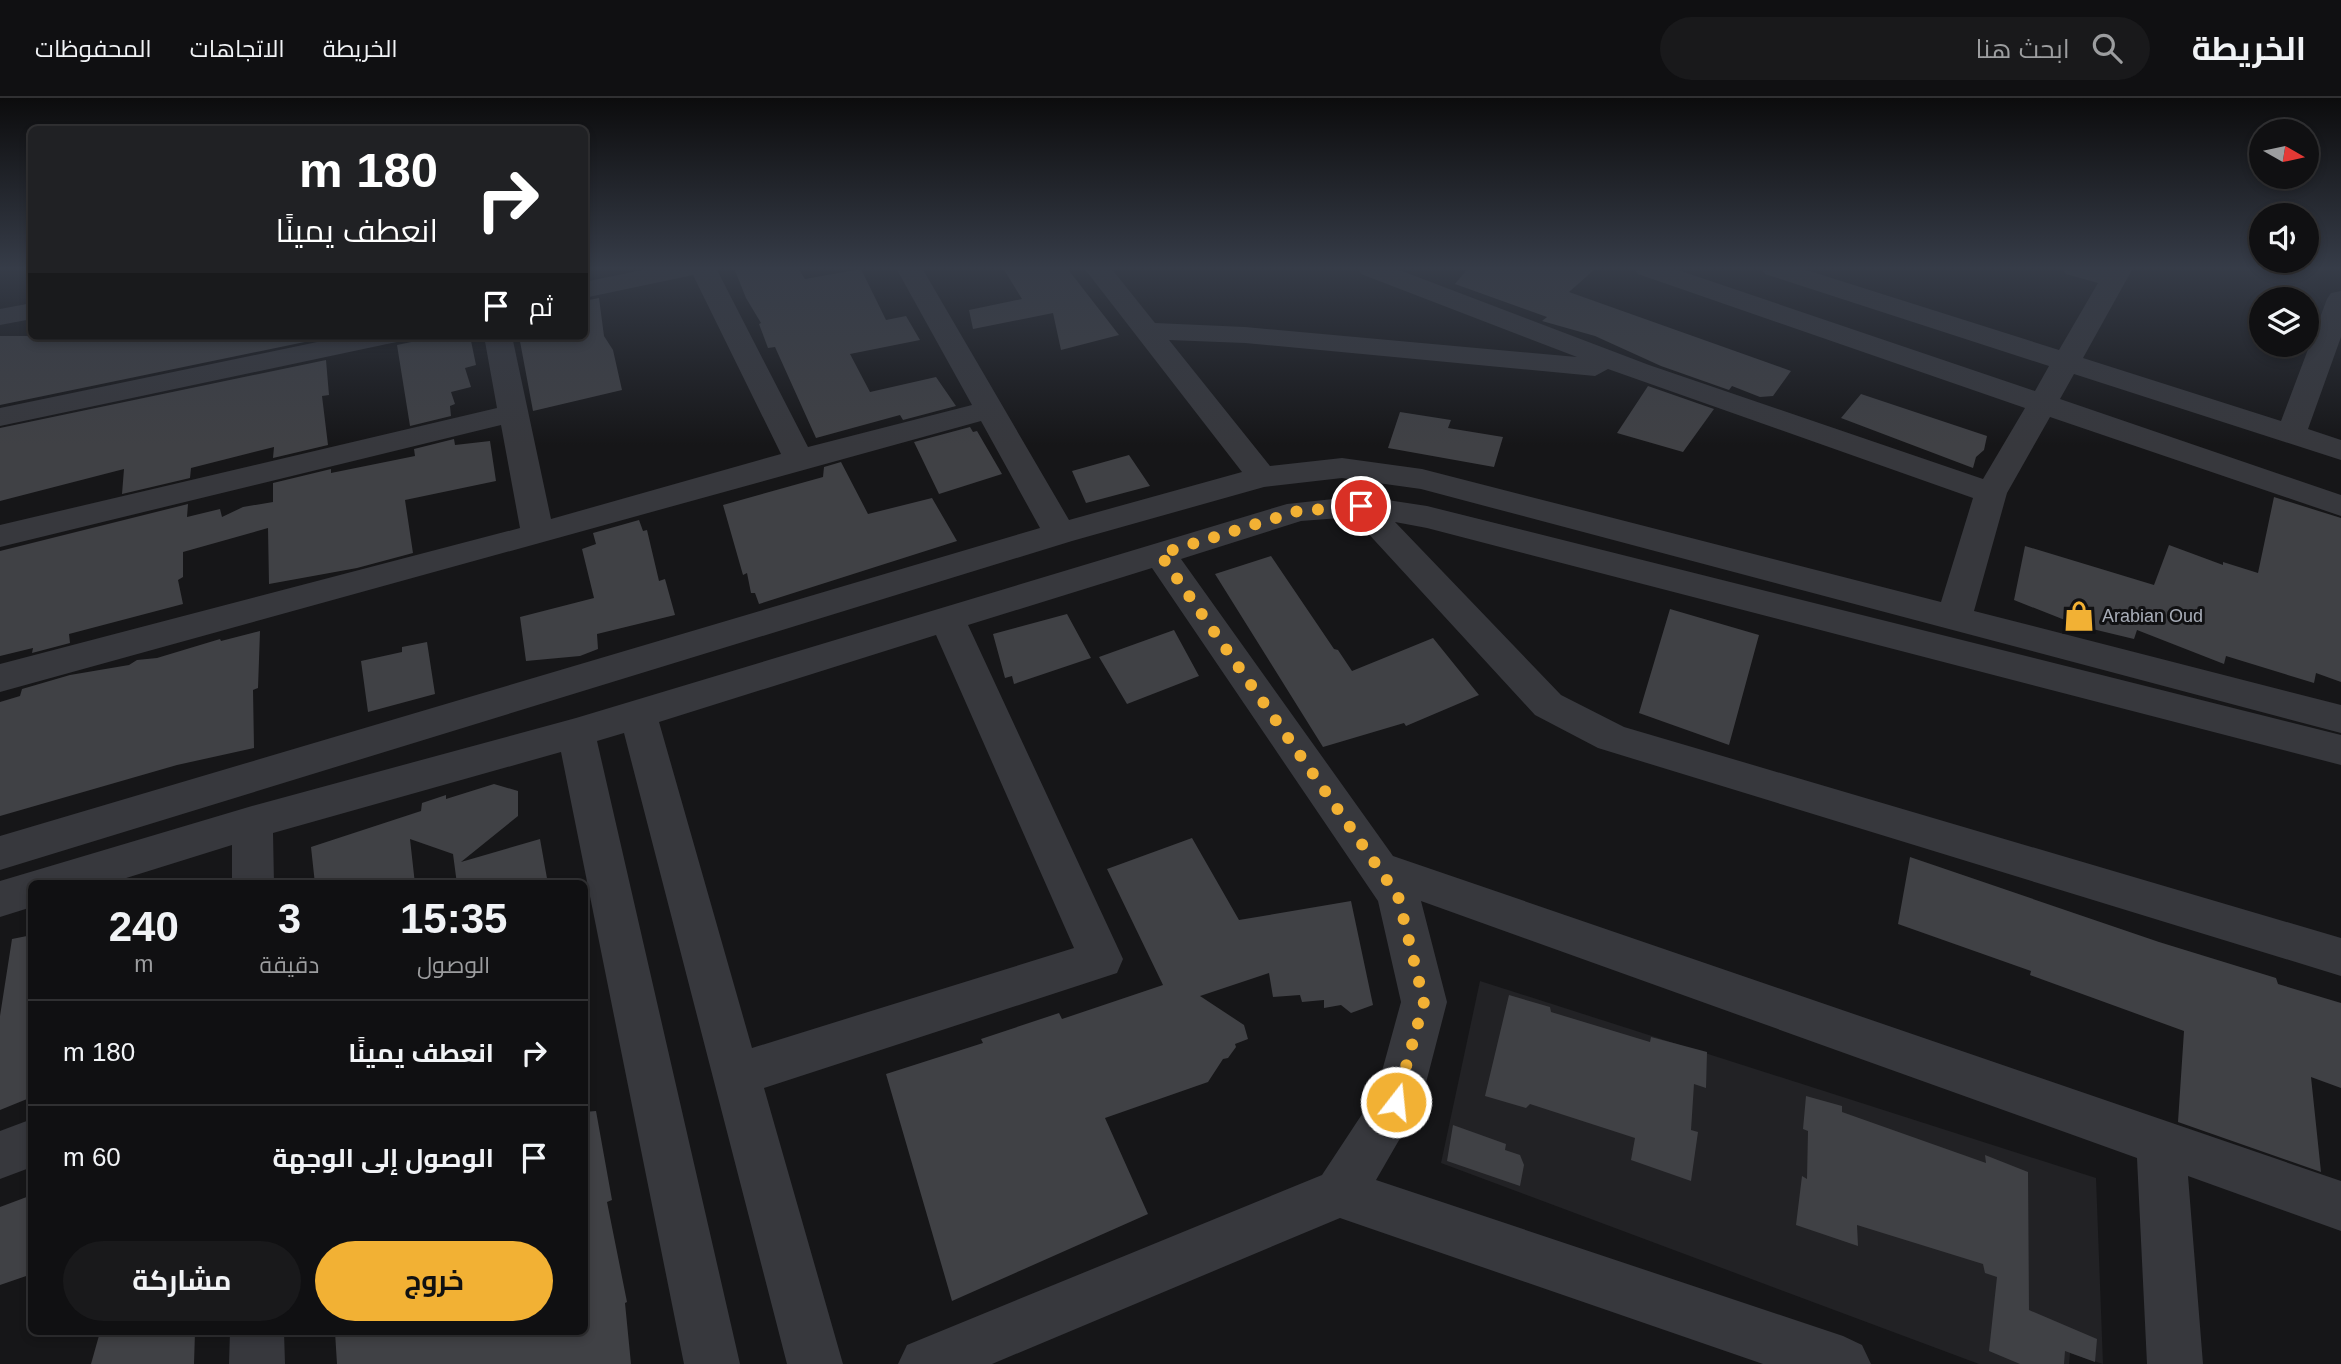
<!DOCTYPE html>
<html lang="ar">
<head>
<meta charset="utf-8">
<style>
  :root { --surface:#101012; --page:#19191b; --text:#f1f3f6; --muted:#9c9d9f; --line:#303032; --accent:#f2b134 }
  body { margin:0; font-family:Arial,Cairo,sans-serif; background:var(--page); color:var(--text); direction:rtl; height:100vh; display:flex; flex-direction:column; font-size:26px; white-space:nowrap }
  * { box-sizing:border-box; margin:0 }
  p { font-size:23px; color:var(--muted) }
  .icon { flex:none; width:38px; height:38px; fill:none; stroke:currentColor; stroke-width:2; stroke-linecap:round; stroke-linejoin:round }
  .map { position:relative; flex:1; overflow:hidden; direction:ltr }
  .drawer { position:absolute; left:28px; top:782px; width:560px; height:455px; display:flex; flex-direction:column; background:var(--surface); border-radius:10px; box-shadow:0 4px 10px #0003,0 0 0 2px var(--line); direction:rtl }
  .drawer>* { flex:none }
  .hud { position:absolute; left:28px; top:28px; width:560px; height:214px; border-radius:10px; box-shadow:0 4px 10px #0003,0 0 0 2px var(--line); direction:rtl; background:#202124; color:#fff; overflow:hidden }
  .needle { width:46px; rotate:99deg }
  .controls { position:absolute; left:2249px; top:21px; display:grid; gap:14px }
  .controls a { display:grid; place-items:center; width:70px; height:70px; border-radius:50%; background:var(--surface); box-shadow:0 4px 10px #0003,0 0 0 2px var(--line); font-size:35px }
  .pin { position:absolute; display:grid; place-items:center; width:60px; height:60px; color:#fff; margin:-30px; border:4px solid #fff; border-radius:50%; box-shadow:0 2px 7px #0007 }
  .me { position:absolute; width:77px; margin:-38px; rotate:16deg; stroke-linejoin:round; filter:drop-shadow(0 0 5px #0008) }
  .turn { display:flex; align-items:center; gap:24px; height:147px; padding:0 35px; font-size:32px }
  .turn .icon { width:91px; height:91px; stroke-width:2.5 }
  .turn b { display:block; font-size:49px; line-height:60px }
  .then { display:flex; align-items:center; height:66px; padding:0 35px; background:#0003; gap:14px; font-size:26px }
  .eta { display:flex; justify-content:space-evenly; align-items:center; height:119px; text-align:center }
  .eta b { font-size:42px; font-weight:700; line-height:49px }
  .primary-button { display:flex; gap:14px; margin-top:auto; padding:14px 35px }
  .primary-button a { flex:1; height:80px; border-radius:42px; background:var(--accent); color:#111; font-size:28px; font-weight:700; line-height:80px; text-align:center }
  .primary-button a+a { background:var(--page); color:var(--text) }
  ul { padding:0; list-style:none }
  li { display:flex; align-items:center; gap:21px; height:105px; padding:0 35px; border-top:2px solid var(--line) }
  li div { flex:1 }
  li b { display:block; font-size:26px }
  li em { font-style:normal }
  header { display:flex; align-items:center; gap:42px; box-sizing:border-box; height:98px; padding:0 35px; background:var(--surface); border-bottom:2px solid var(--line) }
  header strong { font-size:33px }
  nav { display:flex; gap:38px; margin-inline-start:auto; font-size:24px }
  .search { width:490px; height:63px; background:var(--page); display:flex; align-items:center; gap:18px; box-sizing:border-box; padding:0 24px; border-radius:38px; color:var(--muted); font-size:26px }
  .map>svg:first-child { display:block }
  .built { fill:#222225 }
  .building { fill:#404145 }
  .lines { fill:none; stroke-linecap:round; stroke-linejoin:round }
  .minor { fill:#37383d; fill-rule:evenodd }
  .route { stroke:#f2b134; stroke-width:12; stroke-dasharray:0 21.6 }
  .labels { text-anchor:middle; stroke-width:6; stroke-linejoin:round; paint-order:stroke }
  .poi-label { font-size:18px; fill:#a8adb8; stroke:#111113; text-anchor:start }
</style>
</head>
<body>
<header>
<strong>الخريطة</strong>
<div class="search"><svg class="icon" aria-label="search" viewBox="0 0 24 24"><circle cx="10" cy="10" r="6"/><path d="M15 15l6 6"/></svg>ابحث هنا</div>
<nav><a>الخريطة</a><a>الاتجاهات</a><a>المحفوظات</a></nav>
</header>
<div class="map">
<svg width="2341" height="1266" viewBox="0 0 2341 1266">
  <rect width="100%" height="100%" fill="#161618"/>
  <!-- built -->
  <path class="built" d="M1480,883l616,197 7,186 -33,-11 -1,11h-90l-538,-201z"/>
  <!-- building -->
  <path class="building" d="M734,170h64l7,11 56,-10 25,51 20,-4 14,24 -70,14 20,38 66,-15 20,29 -53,14 -3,-5 -84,23 -41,-91 -7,1 -9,-24 2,-1 -15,-25z
    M1003,170h64l52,67 -58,15 -8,-37 -80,16 -4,-19 53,-11z
    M1468,170h128l-27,24 222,79 -18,25 -13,1 -28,-11 -3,4 -68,-24 -66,-30 -53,-15 5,-4 -92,-33z
    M599,200l5,38 9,14 9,40 -89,21 -14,-75h65v-35z
    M0,238h324v2l-324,67z
    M440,238h30l6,29 -11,3 6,19 -20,5 4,12 -5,2 1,10 -41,10 -13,-81z
    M326,262l3,35 -7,1 6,49 -55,13 1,-11 -83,21 -1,10 -68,16 2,-25 -124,32v-73z
    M1648,288l66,23 -31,43 -66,-19z
    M1861,296l126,42 -3,14 -8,7 -3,11 -132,-50z
    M1400,314l51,8 -3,8 55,9 -9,30 -106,-19z
    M970,329l3,5 4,-1 25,43 -63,20 -25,-52z
    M454,341l1,6 35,-4 6,40 -91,19 8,53 -56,15 -88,16 -1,-56 -85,24v25l-5,3 5,24 -114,30 1,9 -38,10 1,-5 -33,8v-105l188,-47 -1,13 33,-8 2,8 21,-10 30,-5v-19l58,-14v4l84,-17 -1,-7z
    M1129,357l21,31 -64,17 -14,-32z
    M841,364l27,52 64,-16 25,43 -198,63 -4,-11h-4l-4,-20 -4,2 -20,-70 100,-28 1,-10z
    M2274,399l67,21v164l-25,-9 -2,10 -88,-27 -2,8 -87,-34 -3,9 -54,-13 -66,-26 11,-54 129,39 15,-40 54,20v-3l35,11z
    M639,422l4,11 4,-1 12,51 6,-2 10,36 -78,19 1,15 -18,7 -54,5 -6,-44 74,-19 -12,-49 14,-5 -3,-11z
    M1271,458l63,93 4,1 14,21 81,-33 46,57 -73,31 -2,-3 -81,24 -108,-173z
    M1670,511l89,26 -30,110 -90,-32z
    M1067,516l24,44 -77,26 -2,-8 -7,2 -12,-44z
    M1174,532l25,46 -72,28 -28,-47z
    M260,533l-2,57 -5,2 1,58 -77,17 -177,51v-114l20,-6 2,-7 48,-14 59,-10 8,-5 20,-2 63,-19 1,2z
    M427,544l8,52 -67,18 -7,-51 41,-9v-5z
    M494,686l24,7v25l-57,46 79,-23 8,45h-91l-4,-30 -43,-15 5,45h-100l-4,-37 110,-36 1,-8 24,-8v4z
    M1192,740l47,82 112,-19 22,104 -22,8 -10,-8 -17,3v-8l-22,2 -2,-7 -27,2 -4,-24 -69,23 44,29 4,14 -13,5 1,3 -8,11 -5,1 -15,23 -103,36 43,96 -196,87 -66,-227 97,-31 -2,-4 78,-26 3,6 101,-34 -56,-116z
    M1910,759l249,85 117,36 2,6 63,19v85l-30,-11 10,95 -143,-50 6,-91 -154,-56 1,-4 -133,-47z
    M32,837v162l-32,13v-94l12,-77z
    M1509,897l41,12 1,5 99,30 1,-5 56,15 -1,36 -12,-4 -3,46 7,2 -7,49 -60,-21 4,-22 -105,-34 -4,4 -41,-12z
    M1806,998l36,10v6l144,51 -1,-8 43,17 1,138 68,29 -2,23 -30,-11 -1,13h-44l-31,-13 8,-74 -12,-4 -2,-9 -126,-39 1,21 -62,-21 6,-49 5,3 1,-48 -5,-2z
    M596,1013l16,89 -5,2 20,100 -2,1 6,61h-294l-2,-32h249v-220z
    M1453,1027l53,19 -1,6 15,5 4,10 -4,21 -73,-25z
    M32,1097v79l-32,11v-78z
    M100,1234h95l-1,32h-103z"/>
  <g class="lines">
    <!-- minor -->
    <path class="minor" d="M652,170h64l92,179 164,-42 -76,-137h26l147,252 173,-48 -158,-204h27l44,55 90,4 332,30 -216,-83 -4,-6h37l255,97 334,114 42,-71 -387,-134 -4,-6h38l363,123 14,-25 -284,-92 -4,-6h39l259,82 39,-67 -32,-9 -4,-6h71l-50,90 198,63 46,-122 4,-6 10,-2v46l-33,92 33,11v20l-267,-86 -14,25 281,96v21l-291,-99 -43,76 -33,118 367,94v28l-920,-244 -79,-11 -78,9 -192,54 -1072,329v-34l1040,-308 -59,-107 -981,271v-28l520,-136 -19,-103 -501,122v-22l497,-117 -13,-72h28l39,183 230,-65 -88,-179 -109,23v-16zM1169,242l76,3 350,33 13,-7 365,129 -32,104 -519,-133 -80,-11 -72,8z
      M32,205v16l-32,6v-16z
      M346,238h55l-4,6 -10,2 -387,82v-18z
      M1361,398l66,10 914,229v30l-914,-237 -32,-6 166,173 63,32 717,211v38l-743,-228 -63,-33 -182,-198 -52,4 -120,38 212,297 948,325v50l-153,-55 15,188h-56l-10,-206 -716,-257 26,101 -26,100 -45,78 467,156 19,9 9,19h-108l-423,-146 -348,146h-94l9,-19 415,-170 54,-82 25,-91 -23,-101 -226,-333 -184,57 155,334 -6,14 -353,115 79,276h-56l-163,-631 -27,8 143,623h-56l-123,-612 -288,81 1,51h-42v-39l-125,39h-75v23l-32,10v-36l252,-75 324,-88 711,-214zM936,537l138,313 -322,100 -93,-326z
      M32,1021v48l-32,12v-48z
      M230,1234h54l1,32h-56z"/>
  </g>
  <!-- sky -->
  <linearGradient id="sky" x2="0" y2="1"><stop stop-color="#0c0c0d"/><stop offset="0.49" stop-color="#363c48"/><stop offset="1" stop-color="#363c48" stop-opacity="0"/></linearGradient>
  <rect width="2341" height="347" fill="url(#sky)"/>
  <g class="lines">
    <!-- route -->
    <path class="route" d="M1361,408l-63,5 -138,43 238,342 26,106 -28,100"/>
  </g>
  <!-- icons -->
  <defs>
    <symbol id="shop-bare" viewBox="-9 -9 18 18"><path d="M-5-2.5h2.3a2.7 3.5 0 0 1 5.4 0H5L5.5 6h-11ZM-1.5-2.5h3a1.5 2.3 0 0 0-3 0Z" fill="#f2b134" stroke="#111113" stroke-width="2.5" paint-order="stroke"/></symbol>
  </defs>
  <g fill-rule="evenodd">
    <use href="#shop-bare" x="2057" y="496" width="44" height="44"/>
  </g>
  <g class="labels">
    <!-- poi labels -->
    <g class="poi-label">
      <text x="2102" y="524">Arabian Oud</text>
    </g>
  </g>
</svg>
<div class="controls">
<a><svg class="needle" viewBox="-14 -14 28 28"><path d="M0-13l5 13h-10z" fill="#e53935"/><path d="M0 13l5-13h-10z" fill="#9c9d9f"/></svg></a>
<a><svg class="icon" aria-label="sound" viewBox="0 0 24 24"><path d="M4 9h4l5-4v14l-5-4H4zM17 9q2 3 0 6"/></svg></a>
<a><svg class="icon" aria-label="layers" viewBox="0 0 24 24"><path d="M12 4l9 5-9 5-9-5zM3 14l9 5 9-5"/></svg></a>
</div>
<div class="pin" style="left:1361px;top:408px;background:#d93025"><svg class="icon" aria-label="arrive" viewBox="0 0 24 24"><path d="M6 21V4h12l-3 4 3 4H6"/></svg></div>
<svg class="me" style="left:1396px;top:1004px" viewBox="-20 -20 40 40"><circle r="17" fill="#f2b134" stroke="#fff" stroke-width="3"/><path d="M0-11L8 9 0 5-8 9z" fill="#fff"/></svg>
<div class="hud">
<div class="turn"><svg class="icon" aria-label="right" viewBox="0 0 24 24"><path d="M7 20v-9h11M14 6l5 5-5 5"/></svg><div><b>180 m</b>انعطف يمينًا</div></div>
<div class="then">ثم<svg class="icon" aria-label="arrive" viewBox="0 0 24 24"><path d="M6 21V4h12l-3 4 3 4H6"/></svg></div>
</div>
<section class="drawer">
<div class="eta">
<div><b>15:35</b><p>الوصول</p></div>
<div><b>3</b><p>دقيقة</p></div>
<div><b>240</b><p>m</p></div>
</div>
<ul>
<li><svg class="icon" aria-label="right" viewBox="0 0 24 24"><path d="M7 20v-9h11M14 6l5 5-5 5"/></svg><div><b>انعطف يمينًا</b></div><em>180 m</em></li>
<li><svg class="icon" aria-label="arrive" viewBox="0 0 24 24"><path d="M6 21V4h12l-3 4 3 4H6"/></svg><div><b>الوصول إلى الوجهة</b></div><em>60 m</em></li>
</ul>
<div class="primary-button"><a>خروج</a><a>مشاركة</a></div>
</section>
</div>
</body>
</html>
